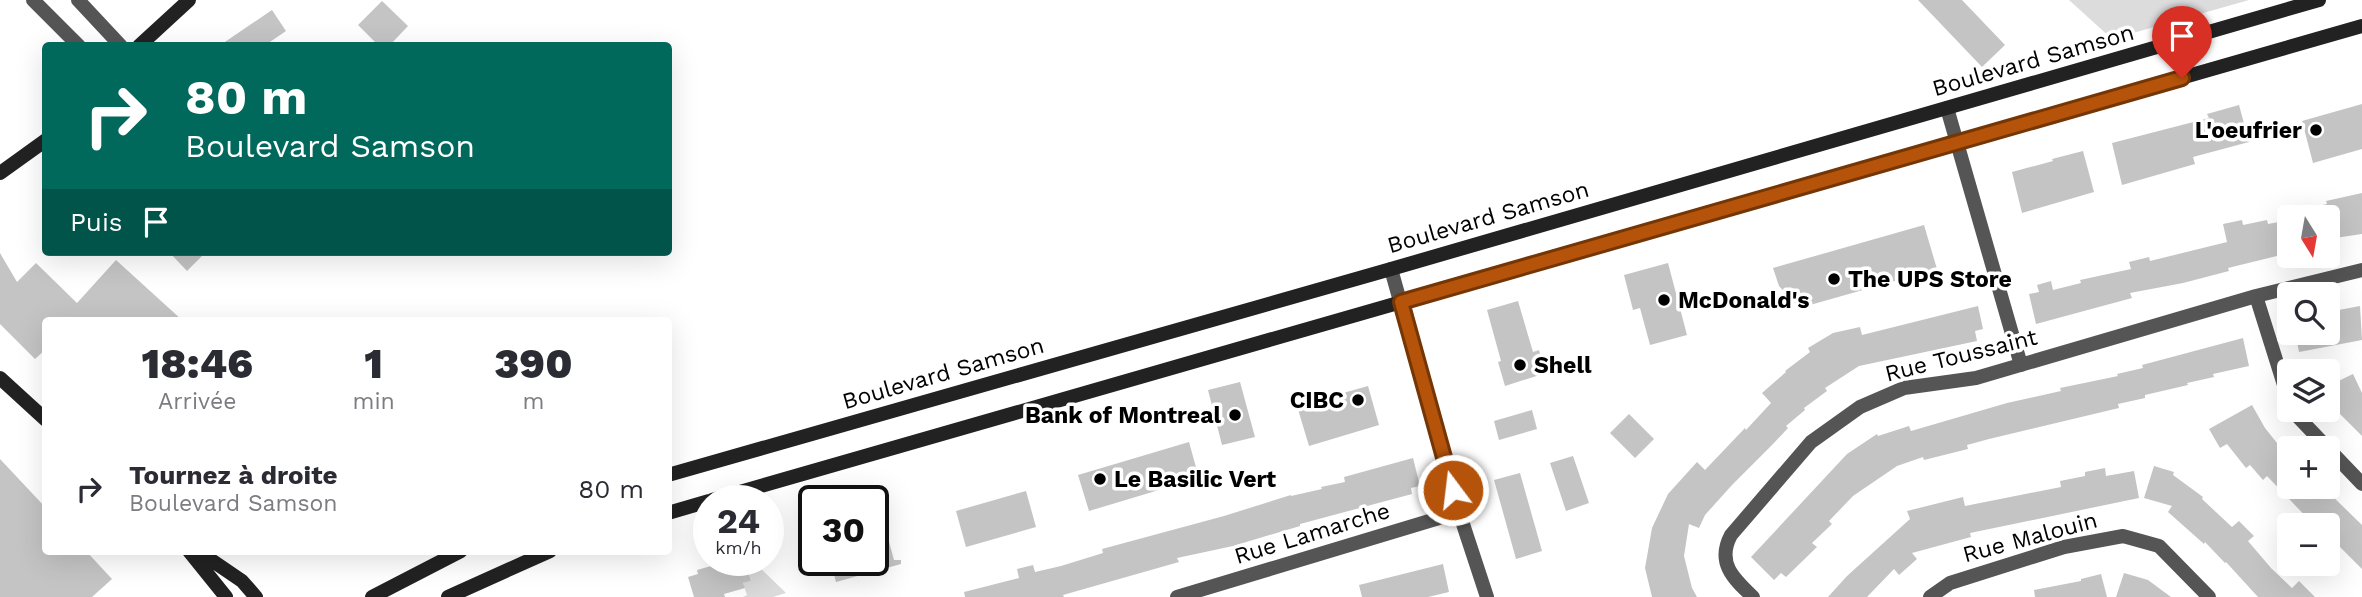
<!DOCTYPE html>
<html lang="fr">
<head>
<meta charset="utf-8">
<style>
  :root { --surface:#fff; --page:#f2f2f3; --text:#2b2b33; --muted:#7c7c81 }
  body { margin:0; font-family:"Work Sans",sans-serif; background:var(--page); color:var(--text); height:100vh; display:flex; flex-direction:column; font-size:26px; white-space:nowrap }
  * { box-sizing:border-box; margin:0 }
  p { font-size:23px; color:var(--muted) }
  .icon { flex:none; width:38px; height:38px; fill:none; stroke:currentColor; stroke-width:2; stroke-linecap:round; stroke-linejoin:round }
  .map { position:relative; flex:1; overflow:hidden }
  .details { position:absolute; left:42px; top:317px; width:630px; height:238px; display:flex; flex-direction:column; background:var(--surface); border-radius:7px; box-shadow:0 7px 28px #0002 }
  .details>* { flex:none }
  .hud { position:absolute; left:42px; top:42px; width:630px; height:214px; border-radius:7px; box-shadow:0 7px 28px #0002; background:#00695c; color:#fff; overflow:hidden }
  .needle { width:46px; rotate:169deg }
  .fabs { position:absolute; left:2277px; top:205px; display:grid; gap:14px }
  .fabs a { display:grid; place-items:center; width:63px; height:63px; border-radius:7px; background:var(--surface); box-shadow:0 7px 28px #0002; font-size:35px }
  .speed { position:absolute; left:693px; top:485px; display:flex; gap:14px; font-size:35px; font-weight:700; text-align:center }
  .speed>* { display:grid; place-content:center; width:91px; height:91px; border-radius:50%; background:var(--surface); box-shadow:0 7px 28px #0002; line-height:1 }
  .speed small { font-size:18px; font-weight:400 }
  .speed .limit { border:4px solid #111; border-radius:10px; background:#fff; color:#111 }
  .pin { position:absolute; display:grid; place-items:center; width:60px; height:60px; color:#fff; margin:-72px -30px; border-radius:50% 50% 50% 0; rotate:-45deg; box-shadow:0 0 7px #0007 }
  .pin .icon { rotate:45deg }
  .me { position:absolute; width:77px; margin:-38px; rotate:345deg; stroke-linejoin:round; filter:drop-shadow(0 0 5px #0008) }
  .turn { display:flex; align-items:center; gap:24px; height:147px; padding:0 28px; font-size:32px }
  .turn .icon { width:91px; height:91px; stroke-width:2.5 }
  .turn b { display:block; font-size:49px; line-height:60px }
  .then { display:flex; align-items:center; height:66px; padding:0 28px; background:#0003; gap:14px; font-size:26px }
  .eta { display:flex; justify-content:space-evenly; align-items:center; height:119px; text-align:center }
  .eta b { font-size:42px; font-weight:800; line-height:49px }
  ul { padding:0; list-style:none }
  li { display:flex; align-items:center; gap:21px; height:105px; padding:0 28px }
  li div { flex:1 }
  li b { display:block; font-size:26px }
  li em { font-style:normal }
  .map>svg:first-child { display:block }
  .green { fill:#dcdcdc }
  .building { fill:#c4c4c4 }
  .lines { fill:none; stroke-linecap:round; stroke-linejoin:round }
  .street { stroke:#555; stroke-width:14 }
  .secondary { stroke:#222; stroke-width:14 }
  .route-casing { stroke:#753606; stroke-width:18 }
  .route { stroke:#b45309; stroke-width:12 }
  .poi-dot { fill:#000; stroke:#fff; stroke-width:2.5 }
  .labels { text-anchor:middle; stroke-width:7; stroke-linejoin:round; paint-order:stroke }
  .street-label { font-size:23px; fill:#000; stroke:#fff }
  .poi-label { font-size:23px; font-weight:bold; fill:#000; stroke:#fff; text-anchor:start }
</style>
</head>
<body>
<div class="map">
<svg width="2362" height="597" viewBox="0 0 2362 597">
  <rect width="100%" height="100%" fill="#fff"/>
  <!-- green -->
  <path class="green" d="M2069,0h180l-137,39z
    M758,566l28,27 -13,4h-30l4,-2 -4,-12 8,-2 -3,-12z"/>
  <!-- building -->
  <path class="building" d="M1918,0h44l43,45 -23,22z
    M382,1l26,25 -19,20h-10l-21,-21z
    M272,10l14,21 -22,15h-45z
    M2362,104v45l-49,14 -11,-42z
    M2239,105l10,37 -56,15 2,7 -73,21 -10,-42 97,-25 -2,-4z
    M2083,151l11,41 -72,21 -10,-41 41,-11 -1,-2z
    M2362,193v41l-34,5v-22h-34l-1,-5 34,-8 -1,-3z
    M2242,220l1,5 24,-5 1,4 21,-4v33l-61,15 1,3 -46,12 -53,10 2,5 -96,26 -7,-30 10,-2 -2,-7 14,-4 2,9 28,-7 -1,-3 51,-11 -2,-7 20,-5 1,4 77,-19 -4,-18z
    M1924,225l13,44 -127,36 -2,-5 -12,4 -17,-18 -6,-18z
    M169,252h37l-19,19z
    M0,253l17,29 19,-19 41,40 39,-43 66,60h-136v29l-11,10 -35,-35z
    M1668,263l19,72 -37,10 -10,-37 -7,2 -9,-35z
    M1518,301l15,51 6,-2 7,23 -41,13 -7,-24 3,-1 -14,-51z
    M1978,306l5,23 -8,2 2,10 -118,25 -34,22 2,3 -23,17 1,2 -19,16 2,2 -16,17 -40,40 -27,30 -6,13 -10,-4 -5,32 8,32 5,9h-45l-7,-29 7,-40 16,-34 29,-32 8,8 40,-42 1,2 25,-27 -9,-10 24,-21 -1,-1 25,-19 -2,-4 25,-15 27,-6 2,8z
    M2360,306l2,34 -63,12 -4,-20h33v-20z
    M2243,338l6,28 -36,8 1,3 -27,6 1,2 -43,10v3l-27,6 1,4 -130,31 -22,6 1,4 -44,11 -1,-3 -26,9 -44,30 -24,25 3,3 -20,19 5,4 -31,30 -5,-4 -7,7 -23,-23 96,-103 30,-20 1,2 31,-10 2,5 96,-28 54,-12 -1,-3 58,-12 -1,-2 26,-6 -1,-3z
    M2353,374l9,19v43l-29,-29 -5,-11v-10z
    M1240,382l15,55 -33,8 -14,-55z
    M1368,386l11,39 -70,21 -12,-40z
    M2252,405l13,23 16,20 8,-7v45h33l40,39v44l-34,-34v-10h-14l-47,-49 -4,4 -13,-15 -4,3 -19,-24 -7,4 -11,-19z
    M1532,410l5,19 -38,11 -5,-19z
    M1629,414l25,25 -19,19 -25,-25z
    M1189,442l10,36 -110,33 -11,-36z
    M1573,456l16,47 -23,8 -16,-48z
    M1413,458l7,28 -9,2 1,6 -112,30v2l-67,20 -56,12 2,4 -116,33 1,2h-99l-1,-5 55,-14 -2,-9 16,-4 2,7 26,-6 42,-13 -1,-4 122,-33 67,-21v1l31,-7 -1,-2 24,-5 -1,-5z
    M0,459l46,49v43h40l26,28 -20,18h-92z
    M2154,466l20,6 -1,3 30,22 -1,2 30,28 7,-6 15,15 -6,5 23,27 21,20 7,-7 16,16h-57l-32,-35 -1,1 -20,-21 -1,2 -36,-32 4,-6 -28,-8z
    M2105,468l1,8 28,-5 5,27 -169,35 1,4 -59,16 5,6 -18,16 -5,-6 -27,28h-39l19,-21 63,-57 -3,-8 56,-14 2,9 96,-19 -1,-6 25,-5v-4z
    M1520,473l22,78 -26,8 -22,-79z
    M1026,491l10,36 -70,20 -10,-36z
    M878,501l16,59h7v4l-65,18 -6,-22h43v-58z
    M738,563l2,6 7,-2 4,14 -8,2 2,5 -21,6 1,3h-31l-6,-20 10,-3 -1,-4 21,-6 1,4z
    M1443,564l6,28 -21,5h-66l-3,-12z
    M2124,573l24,7 23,17h-55z
    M2101,574l6,23h-72l-1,-7 47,-9v-2z"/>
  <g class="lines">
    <!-- street -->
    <path class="street" d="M33,0l46,46
      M78,0l43,46
      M1947,108l74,257
      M1391,269l68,243 28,85
      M2256,296l33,105
      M2294,410l5,8 63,66
      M1177,597l282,-85
      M1753,597c-19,-18 -37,-34 -22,-62l80,-93 49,-35 44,-19 72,-10 280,-82 106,-26
      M1930,597l20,-14 114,-36 59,-11 36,10 50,51"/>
    <!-- secondary -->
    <path class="secondary" d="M139,46l50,-46
      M0,173l46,-33
      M0,378l46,42
      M668,475l723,-206 928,-269
      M712,500l1650,-474
      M668,513l41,-12
      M189,551l37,46
      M198,551l44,30 14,16
      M372,597l89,-46
      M448,597l102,-46"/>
  </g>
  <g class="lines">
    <defs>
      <path id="route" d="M1453,490l-52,-188 781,-224"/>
    </defs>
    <!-- route casing -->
    <use href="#route" class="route-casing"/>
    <!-- route -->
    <use href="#route" class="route"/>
  </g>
  <!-- markers -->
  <g class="poi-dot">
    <circle cx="2316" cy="130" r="7"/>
    <circle cx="1834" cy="279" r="7"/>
    <circle cx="1664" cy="300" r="7"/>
    <circle cx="1520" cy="365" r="7"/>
    <circle cx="1358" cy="400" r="7"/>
    <circle cx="1235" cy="415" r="7"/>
    <circle cx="1100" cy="479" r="7"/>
  </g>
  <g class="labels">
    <!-- street labels -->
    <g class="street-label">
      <text transform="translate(2033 60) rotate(-16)" y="8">Boulevard Samson</text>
      <text transform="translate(1488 217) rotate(-16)" y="8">Boulevard Samson</text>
      <text transform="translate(1961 355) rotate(-14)" y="8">Rue Toussaint</text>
      <text transform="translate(943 373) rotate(-16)" y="8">Boulevard Samson</text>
      <text transform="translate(1312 533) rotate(-17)" y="8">Rue Lamarche</text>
      <text transform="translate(2030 537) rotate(-15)" y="8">Rue Malouin</text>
    </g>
    <!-- poi labels -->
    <g class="poi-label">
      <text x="2302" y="138" text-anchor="end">L'oeufrier</text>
      <text x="1848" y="287">The UPS Store</text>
      <text x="1678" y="308">McDonald's</text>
      <text x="1534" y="373">Shell</text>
      <text x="1344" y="408" text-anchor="end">CIBC</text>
      <text x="1221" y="423" text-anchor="end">Bank of Montreal</text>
      <text x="1114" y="487">Le Basilic Vert</text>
    </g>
  </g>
</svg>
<div class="fabs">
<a><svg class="needle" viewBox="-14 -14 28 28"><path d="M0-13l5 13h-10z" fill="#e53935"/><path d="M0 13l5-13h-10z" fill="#7c7c81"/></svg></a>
<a><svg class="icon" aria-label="search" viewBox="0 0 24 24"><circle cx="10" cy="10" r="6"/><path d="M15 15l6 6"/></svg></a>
<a><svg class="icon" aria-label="layers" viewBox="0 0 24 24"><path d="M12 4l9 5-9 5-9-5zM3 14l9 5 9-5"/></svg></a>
<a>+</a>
<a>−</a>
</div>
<div class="speed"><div>24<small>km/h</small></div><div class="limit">30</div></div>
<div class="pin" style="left:2182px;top:78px;background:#d93025"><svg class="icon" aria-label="arrive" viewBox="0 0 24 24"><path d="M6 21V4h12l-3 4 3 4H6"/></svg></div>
<svg class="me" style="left:1453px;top:490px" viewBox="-20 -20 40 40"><circle r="17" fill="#b45309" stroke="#fff" stroke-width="3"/><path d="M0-11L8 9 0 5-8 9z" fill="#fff"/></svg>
<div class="hud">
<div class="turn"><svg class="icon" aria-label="right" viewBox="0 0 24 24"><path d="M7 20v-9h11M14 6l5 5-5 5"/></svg><div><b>80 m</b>Boulevard Samson</div></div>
<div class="then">Puis<svg class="icon" aria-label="arrive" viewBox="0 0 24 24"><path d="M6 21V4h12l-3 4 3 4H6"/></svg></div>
</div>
<section class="details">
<div class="eta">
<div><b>18:46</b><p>Arrivée</p></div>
<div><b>1</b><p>min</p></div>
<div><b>390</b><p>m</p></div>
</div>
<ul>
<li><svg class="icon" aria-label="right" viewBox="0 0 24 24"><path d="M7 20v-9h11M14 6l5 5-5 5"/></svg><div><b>Tournez à droite</b><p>Boulevard Samson</p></div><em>80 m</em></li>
</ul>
</section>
</div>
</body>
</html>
